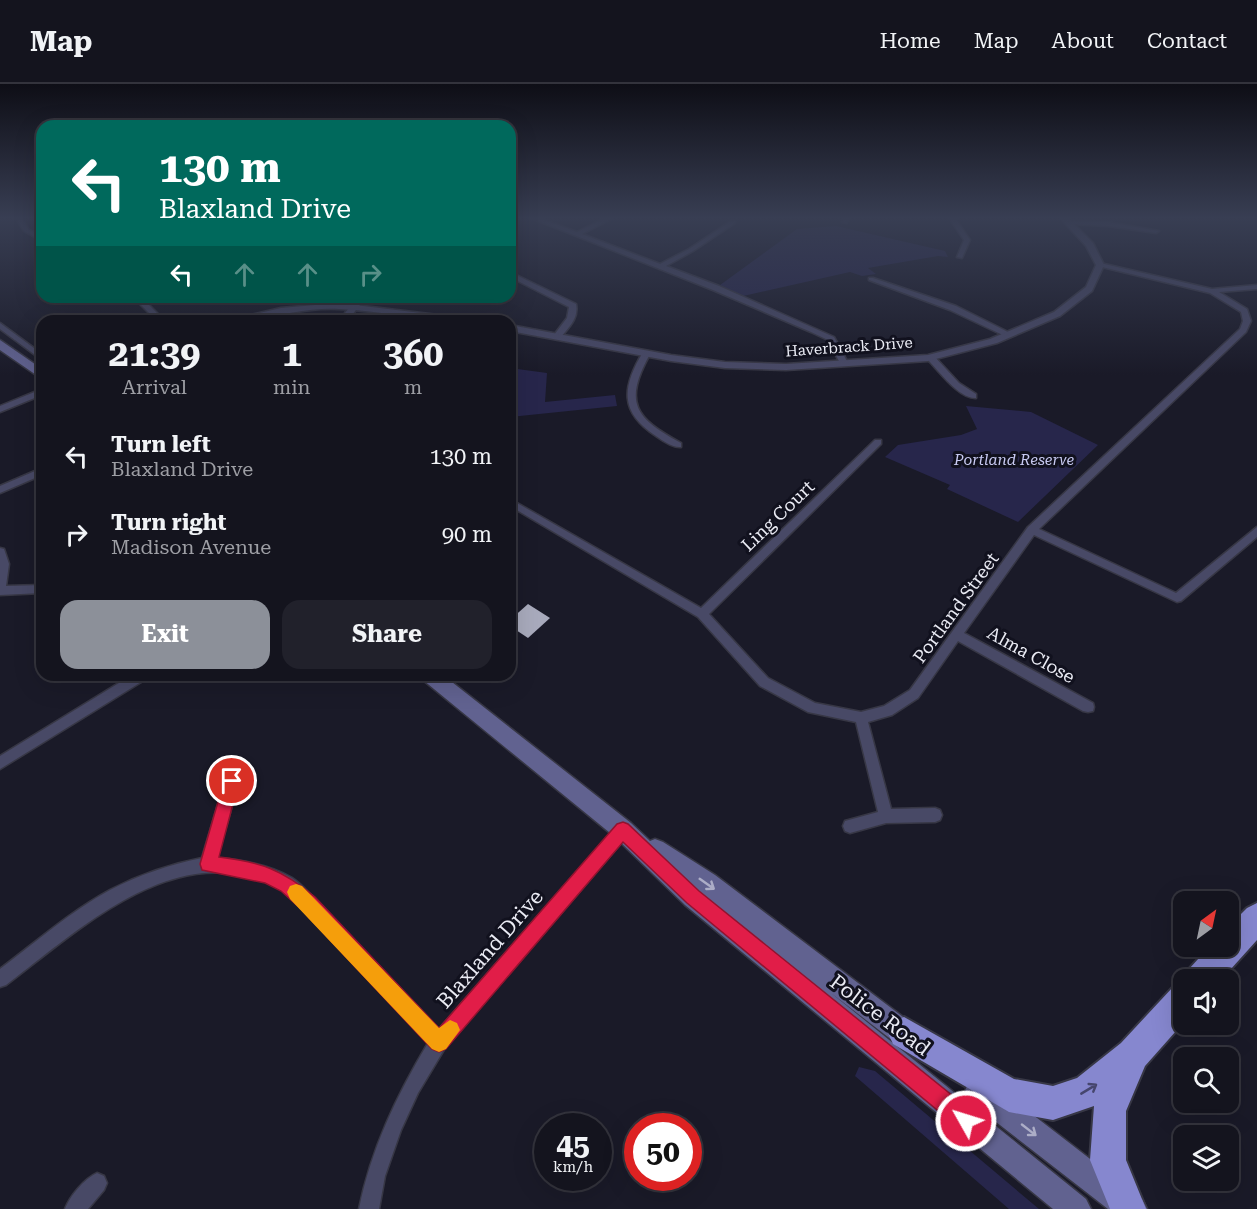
<!DOCTYPE html>
<html lang="en">
<head>
<meta charset="utf-8">
<style>
  :root { --surface:#14141e; --page:#21212b; --text:#f1f3f6; --muted:#9d9ea4; --line:#33333c; --accent:#8c9099 }
  body { margin:0; font-family:"Roboto Serif",serif; background:var(--page); color:var(--text); height:100vh; display:flex; flex-direction:column; font-size:22px; white-space:nowrap }
  * { box-sizing:border-box; margin:0 }
  p { font-size:20px; color:var(--muted) }
  .icon { flex:none; width:33px; height:33px; fill:none; stroke:currentColor; stroke-width:2; stroke-linecap:round; stroke-linejoin:round }
  .map { position:relative; flex:1; overflow:hidden }
  .drawer { position:absolute; left:36px; top:231px; width:480px; height:366px; display:flex; flex-direction:column; background:var(--surface); border-radius:18px; box-shadow:0 6px 24px #0002,0 0 0 2px var(--line) }
  .drawer>* { flex:none }
  .top-card { position:absolute; left:36px; top:36px; width:480px; height:183px; border-radius:18px; box-shadow:0 6px 24px #0002,0 0 0 2px var(--line); background:#00695c; color:#fff; overflow:hidden }
  .needle { width:39px; rotate:33deg }
  .tools { position:absolute; left:1173px; top:807px; display:grid; gap:12px }
  .tools a { display:grid; place-items:center; width:66px; height:66px; border-radius:12px; background:var(--surface); box-shadow:0 6px 24px #0002,0 0 0 2px var(--line); font-size:30px }
  .speed { position:absolute; left:534px; top:1029px; display:flex; gap:12px; font-size:30px; font-weight:700; text-align:center }
  .speed>* { display:grid; place-content:center; width:78px; height:78px; border-radius:50%; background:var(--surface); box-shadow:0 6px 24px #0002,0 0 0 2px var(--line); line-height:1 }
  .speed small { font-size:15px; font-weight:400 }
  .speed .limit { border:9px solid #d22; background:#fff; color:#111 }
  .pin { position:absolute; display:grid; place-items:center; width:51px; height:51px; color:#fff; margin:-26px; border:3px solid #fff; border-radius:50%; box-shadow:0 2px 6px #0007 }
  .me { position:absolute; width:66px; margin:-33px; rotate:309deg; stroke-linejoin:round; filter:drop-shadow(0 0 4px #0008) }
  .turn { display:flex; align-items:center; gap:21px; height:126px; padding:0 24px; font-size:27px }
  .turn .icon { width:78px; height:78px; stroke-width:2.5 }
  .turn b { display:block; font-size:42px; line-height:51px }
  .lanes { display:flex; align-items:center; height:57px; padding:0 24px; background:#0003; justify-content:center; gap:30px; direction:ltr }
  .lanes .off { opacity:.35 }
  .eta { display:flex; justify-content:space-evenly; align-items:center; height:102px; text-align:center }
  .eta b { font-size:36px; font-weight:700; line-height:42px }
  .cta { display:flex; gap:12px; margin-top:auto; padding:12px 24px }
  .cta a { flex:1; height:69px; border-radius:18px; background:var(--accent); color:#fff; font-size:24px; font-weight:700; line-height:69px; text-align:center }
  .cta a+a { background:var(--page); color:var(--text) }
  ul { padding:0; list-style:none }
  li { display:flex; align-items:center; gap:18px; height:78px; padding:0 24px }
  li div { flex:1 }
  li b { display:block; font-size:22px }
  li em { font-style:normal }
  header { display:flex; align-items:center; gap:36px; box-sizing:border-box; height:84px; padding:0 30px; background:var(--surface); border-bottom:2px solid var(--line) }
  header strong { font-size:28px }
  nav { display:flex; gap:33px; margin-inline-start:auto; font-size:21px }
  .map>svg:first-child { display:block }
  .green { fill:#27264b }
  .building { fill:#a8aabc }
  .lines { fill:none; stroke-linecap:round; stroke-linejoin:round }
  .minor-casing { stroke:#373745; stroke-width:3 }
  .tertiary-casing { stroke:#373745; stroke-width:3 }
  .secondary-casing { stroke:#373745; stroke-width:3 }
  .motorway-casing { stroke:#373745; stroke-width:4 }
  .minor { fill:#484966; fill-rule:evenodd }
  .tertiary { fill:#484966; fill-rule:evenodd }
  .secondary { fill:#616290; fill-rule:evenodd }
  .motorway { fill:#8687cf; fill-rule:evenodd }
  .oneway { stroke:#acadc7 }
  .oneway2 { stroke:#46466e }
  .route { fill:#e11d48; stroke:#92132f; stroke-width:1.5 }
  .slow { fill:#f59e0b }
  .labels { text-anchor:middle; stroke-width:6; stroke-linejoin:round; paint-order:stroke }
  .far-street-label { font-size:15px; fill:#eaebf4; stroke:#11111e }
  .far-park-label { font-size:15px; font-style:italic; fill:#c8caf2; stroke:#11111e }
  .street-label { font-size:18px; fill:#eaebf4; stroke:#11111e }
  .near-street-label { font-size:21px; fill:#eaebf4; stroke:#11111e }
</style>
</head>
<body>
<header>
<strong>Map</strong>
<nav><a>Home</a><a>Map</a><a>About</a><a>Contact</a></nav>
</header>
<div class="map">
<svg width="1257" height="1125" viewBox="0 0 1257 1125">
  <rect width="100%" height="100%" fill="#1a1a28"/>
  <!-- green -->
  <path class="green" d="M836,142l109,25 3,6 -10,-1 -70,12 8,6 -14,2 -12,-4 -111,25 -23,-9 81,-59z
    M510,284l37,5 -2,29 70,-7 2,11 -107,11z
    M966,322l65,6 67,33 -80,77 -71,-33 3,-4 -65,-28 13,-12 63,-10 16,-6z
    M859,983l16,4 164,138h-30l-154,-133z"/>
  <!-- building -->
  <path class="building" d="M528,520l22,14 -22,20 -18,-12v-6z"/>
  <g class="lines">
    <defs>
      <path id="minor" d="M16,134h6l6,11 14,7v5l-18,-10z
        M531,134h8l38,14 28,-14h8l-31,16 78,30 29,-15 42,-28h4v2l-42,28 -27,15 53,20 115,51 14,26 -7,2 -13,-25 -17,-8 -98,-42z
        M844,134h6l-3,5 -5,-1z
        M949,134h6l15,22 -8,18 -5,-1 7,-17z
        M1072,137l36,1 51,9 -3,2 -48,-7 -38,-2 -1,-1z
        M1100,179l112,26 45,-4v4l-38,3 28,17 4,12 -5,11 -207,197 137,64 81,-66v10l-76,64 -4,1 -143,-67 -70,98 129,70 1,4 -1,4 -5,1 -5,-1 -125,-70 -40,57 -26,17 -24,7 23,87 44,-1 5,2 2,5 -2,5 -5,2 -49,1 -36,10 -5,-2 -2,-5 2,-5 33,-9 -22,-90 -48,-10 -48,-26 -62,-69 -188,-111v-7l191,109 174,-168h6v4l-172,170 59,64 47,25 46,9 23,-6 26,-16 118,-163 212,-198 3,-8 -2,-9 -31,-19 -112,-27 -1,-1z
        M510,188l66,32c3,14 -7,23 -15,33l-7,-2 13,-17 2,-11 -59,-30z
        M869,194h4l83,28 58,29 -7,2 -57,-27 -81,-30z
        M133,213h8l24,24h-8z
        M358,213h8l-14,18h-6l-1,-2z
        M0,239l42,31v6l-42,-31z
        M643,268l7,2c-27,49 -15,64 31,89v4c-8,1 -18,-6 -25,-11 -37,-24 -34,-49 -13,-84z
        M928,272h6l25,27 17,11v4c-17,1 -37,-27 -48,-38z
        M42,305v6l-42,17v-6z
        M42,384v7l-42,18v-7z
        M0,464l4,1 5,15 -3,22 36,-1v8l-42,2z
        M132,591h16l-2,4 -146,90v-13z
        M445,591h14c-4,8 -12,17 -20,14l-2,-4z
        M232,691l5,2 2,4 -22,77c25,2 53,7 75,20 8,5 15,13 22,20l125,131 179,-204 5,-2 5,2 2,5 -2,5 -183,213 -27,45 -17,37 -16,46 -6,33h-20c12,-60 38,-114 69,-166l-124,-135c-7,-5 -14,-12 -21,-18 -10,-7 -23,-10 -34,-13 -89,-25 -178,59 -243,108l-6,2v-18c36,-27 71,-58 110,-79 29,-15 61,-26 92,-32l23,-77 2,-4z
        M97,1089l7,3 3,7 -3,7 -16,19h-23c5,-13 19,-30 32,-36z"/>
      <path id="tertiary" d="M1060,134h8l25,25 11,22 -12,26 -32,25 -63,27 -69,18 -142,9 -61,-2 -54,-7 -161,-30v-6l161,30 54,7 61,2 142,-9 62,-16 64,-27 32,-25 10,-22 -10,-19z
        M338,219l125,15 5,3c-44,0 -85,-10 -129,-12 -38,-2 -76,12 -114,12l56,-13z"/>
      <path id="secondary" d="M0,256l42,29v10l-42,-29z
        M421,591h22l188,148 19,18 5,-2 8,3 52,33 204,154 4,9 -4,9 -9,4 -9,-4 -70,-54 255,206 5,10h-38l-368,-304 -70,-68 -192,-157z
        M979,993l10,4 153,118 5,10h-39l-139,-108 -4,-10 4,-10z"/>
      <path id="motorway" d="M1257,819v37l-36,40h-36l4,-11 21,-23h18v-19l19,-19z
        M1184,898v40l-39,44 -19,45v49l20,49h-36l-20,-49 4,-54 -41,14 -44,-8 -116,-68 -5,-11 5,-11 11,-5 110,62 39,7 24,-8 44,-35 52,-56z"/>
    </defs>
    <!-- minor casing -->
    <use href="#minor" class="minor-casing"/>
    <!-- tertiary casing -->
    <use href="#tertiary" class="tertiary-casing"/>
    <!-- secondary casing -->
    <use href="#secondary" class="secondary-casing"/>
    <!-- motorway casing -->
    <use href="#motorway" class="motorway-casing"/>
    <!-- minor -->
    <use href="#minor" class="minor"/>
    <!-- tertiary -->
    <use href="#tertiary" class="tertiary"/>
    <!-- secondary -->
    <use href="#secondary" class="secondary"/>
    <!-- motorway -->
    <use href="#motorway" class="motorway"/>
  </g>
  <!-- one-way arrows -->
  <defs><path id="oneway-shaft" d="M-6 0H5M1.5-3L5.5 0L1.5 3" fill="none" stroke-width="1.6" stroke-linecap="round" stroke-linejoin="round" transform="scale(1.5)"/></defs>
  <g class="oneway">
    <use href="#oneway-shaft" transform="translate(707 800) rotate(35)"/>
    <use href="#oneway-shaft" transform="translate(1029 1046) rotate(38)"/>
  </g>
  <use class="oneway2" href="#oneway-shaft" transform="translate(1089 1005) rotate(-31)"/>
  <!-- sky -->
  <linearGradient id="sky" x2="0" y2="1"><stop stop-color="#0e0e16"/><stop offset="0.46" stop-color="#383e53"/><stop offset="1" stop-color="#383e53" stop-opacity="0"/></linearGradient>
  <rect width="1257" height="291" fill="url(#sky)"/>
  <!-- route -->
  <path class="route" d="M232,690l5,2 2,5 -20,76c42,5 64,13 96,40l124,131 178,-204 6,-2 5,2 71,67 275,222 3,8 -3,7 -8,3 -7,-3 -272,-225 -64,-61 -177,207 -7,3 -7,-3 -130,-139 -21,-19 -16,-8 -63,-13 -2,-6 24,-83 2,-5z"/>
  <!-- slow -->
  <path class="slow" d="M296,800l6,2 137,142 11,-8 7,3 3,7 -14,19 -7,3 -7,-3 -142,-150 -3,-7 3,-6z"/>
  <g class="labels">
    <!-- far-street labels -->
    <g class="far-street-label">
      <text transform="translate(849 263) rotate(-4)" y="5">Haverbrack Drive</text>
    </g>
    <!-- far-park labels -->
    <g class="far-park-label">
      <text x="1014" y="381">Portland Reserve</text>
    </g>
    <!-- street labels -->
    <g class="street-label">
      <text transform="translate(778 432) rotate(-44)" y="6">Ling Court</text>
      <text transform="translate(956 524) rotate(-54)" y="6">Portland Street</text>
      <text transform="translate(1031 571) rotate(29)" y="6">Alma Close</text>
    </g>
    <!-- near-street labels -->
    <g class="near-street-label">
      <text transform="translate(490 865) rotate(-49)" y="7">Blaxland Drive</text>
      <text transform="translate(880 931) rotate(37)" y="7">Police Road</text>
    </g>
  </g>
</svg>
<div class="tools">
<a><svg class="needle" viewBox="-14 -14 28 28"><path d="M0-13l5 13h-10z" fill="#e53935"/><path d="M0 13l5-13h-10z" fill="#9d9ea4"/></svg></a>
<a><svg class="icon" aria-label="sound" viewBox="0 0 24 24"><path d="M4 9h4l5-4v14l-5-4H4zM17 9q2 3 0 6"/></svg></a>
<a><svg class="icon" aria-label="search" viewBox="0 0 24 24"><circle cx="10" cy="10" r="6"/><path d="M15 15l6 6"/></svg></a>
<a><svg class="icon" aria-label="layers" viewBox="0 0 24 24"><path d="M12 4l9 5-9 5-9-5zM3 14l9 5 9-5"/></svg></a>
</div>
<div class="speed"><div>45<small>km/h</small></div><div class="limit">50</div></div>
<div class="pin" style="left:232px;top:697px;background:#d93025"><svg class="icon" aria-label="arrive" viewBox="0 0 24 24"><path d="M6 21V4h12l-3 4 3 4H6"/></svg></div>
<svg class="me" style="left:966px;top:1037px" viewBox="-20 -20 40 40"><circle r="17" fill="#e11d48" stroke="#fff" stroke-width="3"/><path d="M0-11L8 9 0 5-8 9z" fill="#fff"/></svg>
<div class="top-card">
<div class="turn"><svg class="icon" aria-label="left" viewBox="0 0 24 24"><path d="M17 20v-9H6M10 6l-5 5 5 5"/></svg><div><b>130 m</b>Blaxland Drive</div></div>
<div class="lanes"><svg class="icon" aria-label="left" viewBox="0 0 24 24"><path d="M17 20v-9H6M10 6l-5 5 5 5"/></svg><svg class="icon off" aria-label="ahead" viewBox="0 0 24 24"><path d="M12 20V5M6 11l6-6 6 6"/></svg><svg class="icon off" aria-label="ahead" viewBox="0 0 24 24"><path d="M12 20V5M6 11l6-6 6 6"/></svg><svg class="icon off" aria-label="right" viewBox="0 0 24 24"><path d="M7 20v-9h11M14 6l5 5-5 5"/></svg></div>
</div>
<section class="drawer">
<div class="eta">
<div><b>21:39</b><p>Arrival</p></div>
<div><b>1</b><p>min</p></div>
<div><b>360</b><p>m</p></div>
</div>
<ul>
<li><svg class="icon" aria-label="left" viewBox="0 0 24 24"><path d="M17 20v-9H6M10 6l-5 5 5 5"/></svg><div><b>Turn left</b><p>Blaxland Drive</p></div><em>130 m</em></li>
<li><svg class="icon" aria-label="right" viewBox="0 0 24 24"><path d="M7 20v-9h11M14 6l5 5-5 5"/></svg><div><b>Turn right</b><p>Madison Avenue</p></div><em>90 m</em></li>
</ul>
<div class="cta"><a>Exit</a><a>Share</a></div>
</section>
</div>
</body>
</html>
